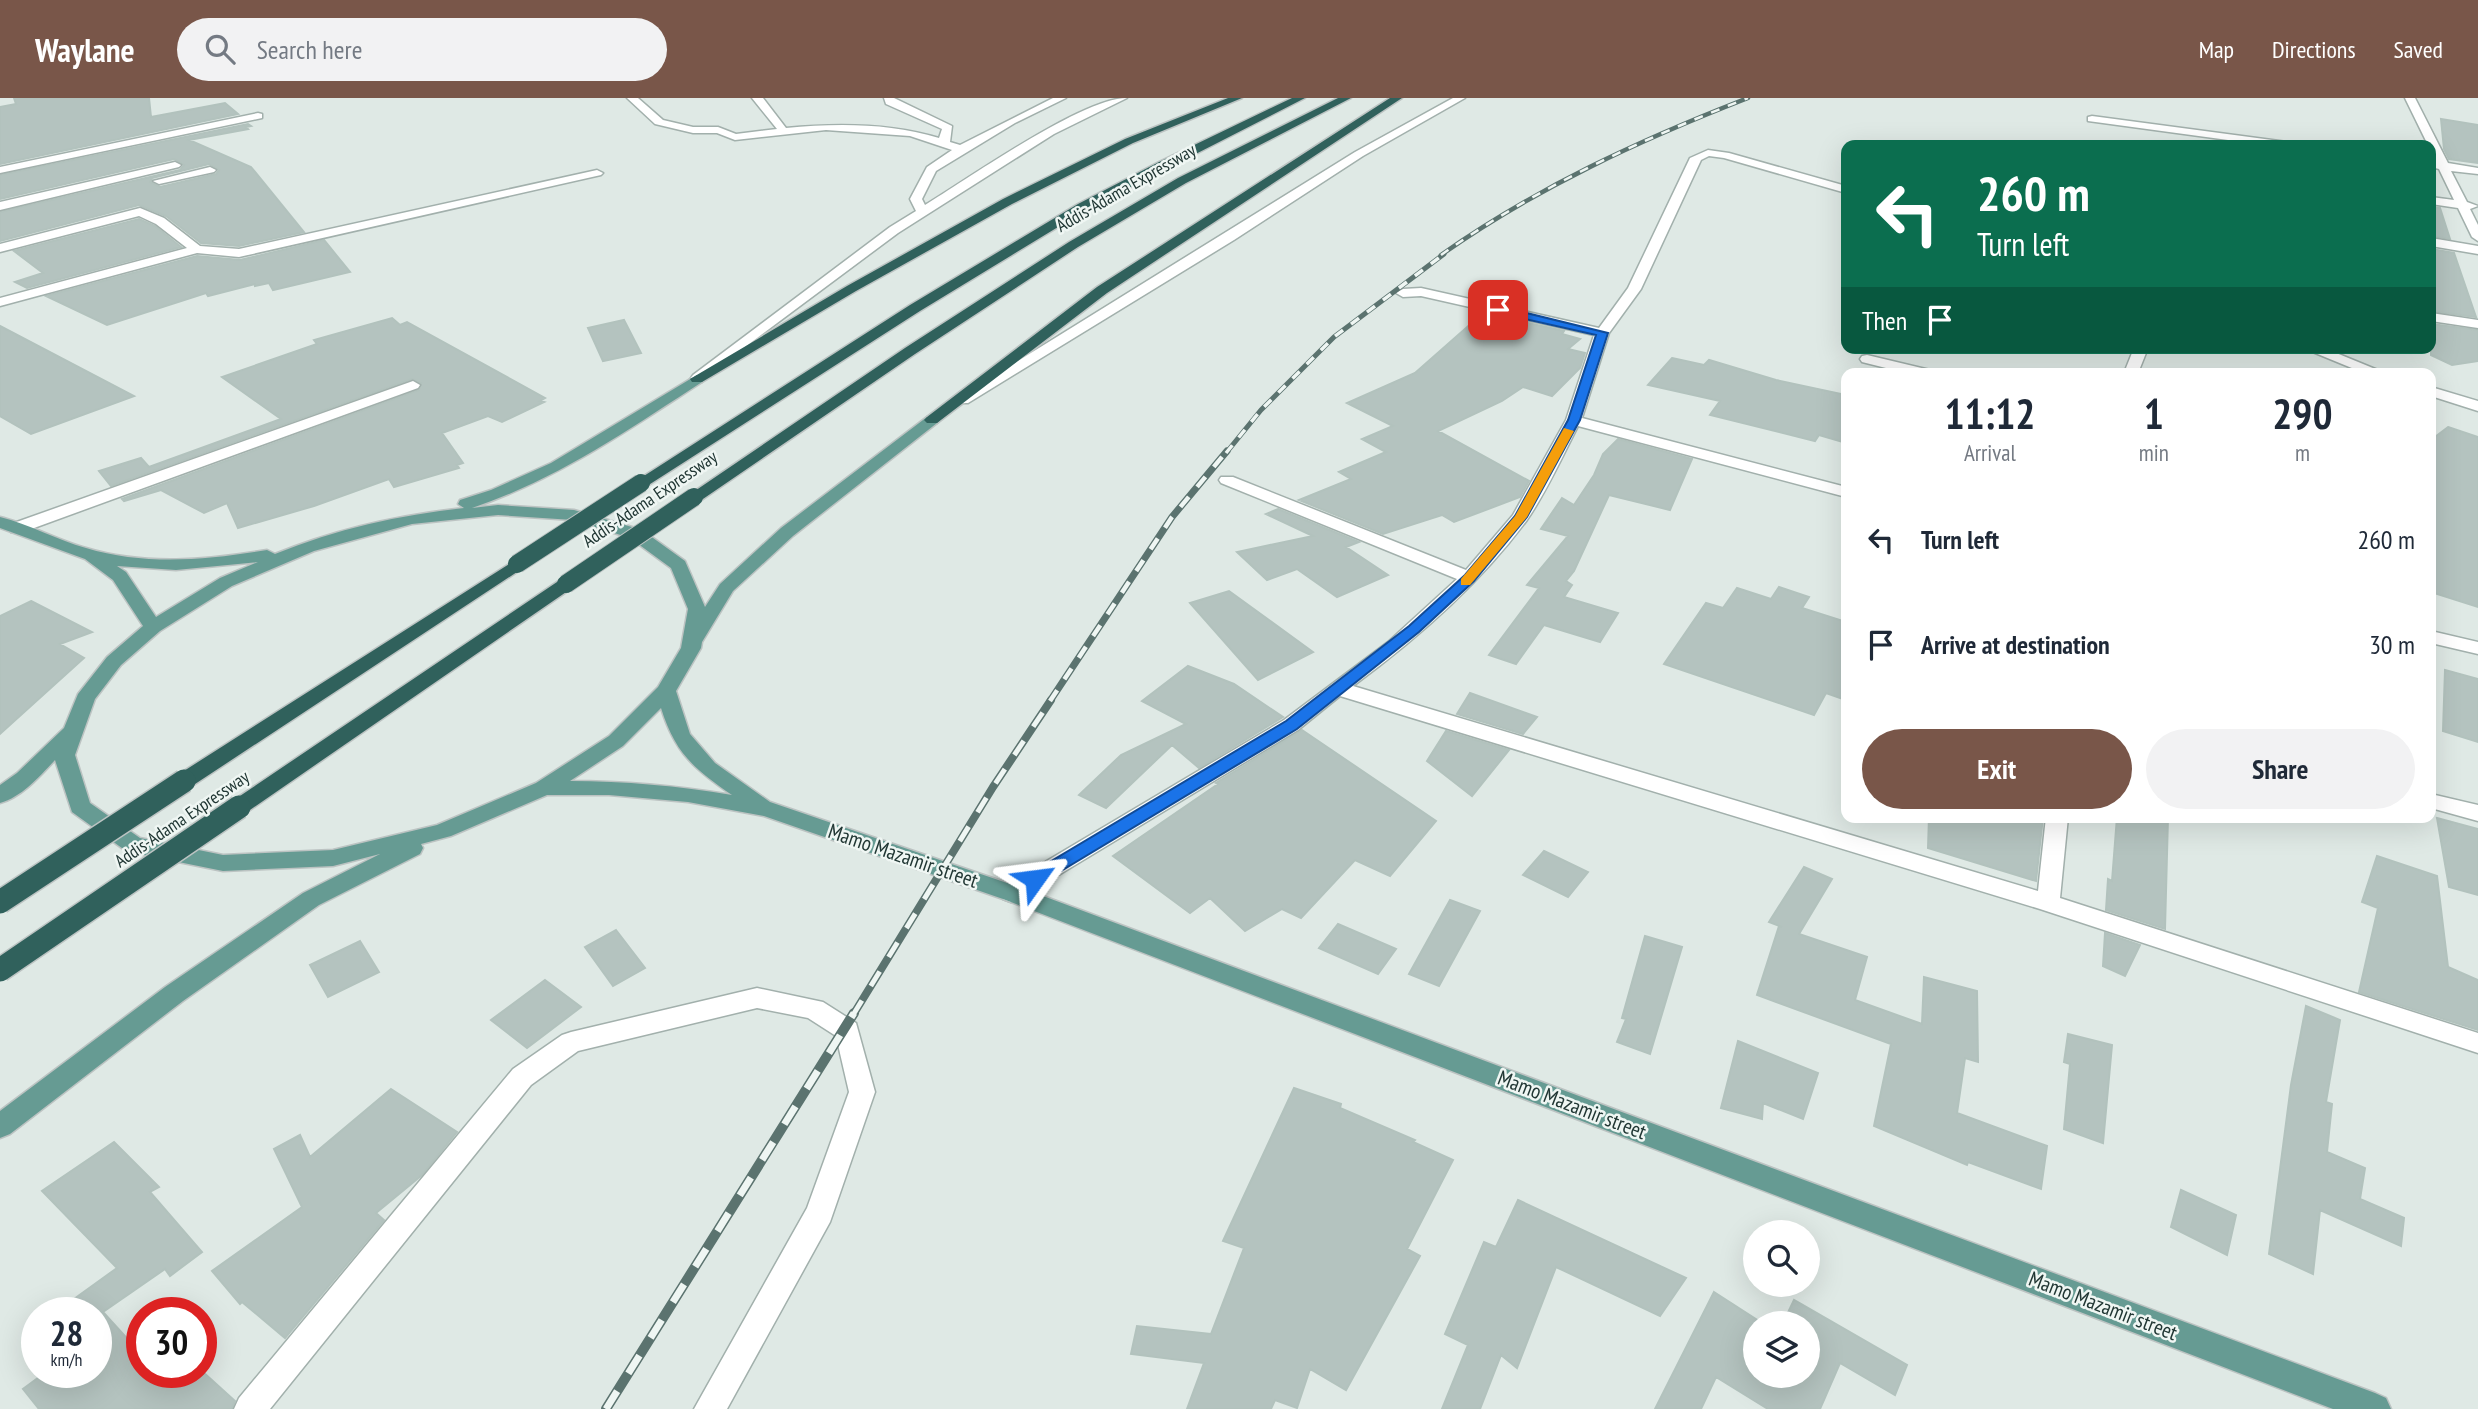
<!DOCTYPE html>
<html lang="en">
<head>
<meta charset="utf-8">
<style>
  :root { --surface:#fff; --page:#f2f2f3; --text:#1f2937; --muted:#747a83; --accent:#795649 }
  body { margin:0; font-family:"PT Sans Narrow",sans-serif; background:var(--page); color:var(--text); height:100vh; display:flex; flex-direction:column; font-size:26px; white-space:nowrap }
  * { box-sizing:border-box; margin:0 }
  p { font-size:23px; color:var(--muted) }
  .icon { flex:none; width:38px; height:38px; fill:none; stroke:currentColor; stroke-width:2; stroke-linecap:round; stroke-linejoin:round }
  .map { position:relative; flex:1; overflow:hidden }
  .details { position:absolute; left:1841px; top:270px; width:595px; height:455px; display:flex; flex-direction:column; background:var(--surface); border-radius:14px; box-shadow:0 7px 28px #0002 }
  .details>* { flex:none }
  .hud { position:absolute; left:1841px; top:42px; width:595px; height:214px; border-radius:14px; box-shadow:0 7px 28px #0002; background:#0b6e4f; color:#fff; overflow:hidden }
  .buttons { position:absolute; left:1743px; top:1122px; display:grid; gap:14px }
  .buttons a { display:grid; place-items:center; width:77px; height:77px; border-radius:50%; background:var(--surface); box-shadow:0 7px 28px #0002; font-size:35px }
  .speed { position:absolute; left:21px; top:1199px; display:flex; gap:14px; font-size:35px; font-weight:700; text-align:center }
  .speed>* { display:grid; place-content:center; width:91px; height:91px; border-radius:50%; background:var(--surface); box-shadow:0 7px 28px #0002; line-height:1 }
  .speed small { font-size:18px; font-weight:400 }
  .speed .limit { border:10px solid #d22; background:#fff; color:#111 }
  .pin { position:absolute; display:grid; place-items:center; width:60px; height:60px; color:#fff; margin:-30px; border-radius:14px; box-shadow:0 4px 10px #0006 }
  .me { position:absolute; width:77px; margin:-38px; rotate:59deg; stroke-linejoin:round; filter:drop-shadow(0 0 5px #0008) }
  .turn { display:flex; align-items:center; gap:24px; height:147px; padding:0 21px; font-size:32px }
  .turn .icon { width:91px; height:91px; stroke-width:2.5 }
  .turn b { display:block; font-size:49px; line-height:60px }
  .then { display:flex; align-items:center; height:66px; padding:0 21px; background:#0003; gap:14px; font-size:26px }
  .eta { display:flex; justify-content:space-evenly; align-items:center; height:119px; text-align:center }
  .eta b { font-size:42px; font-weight:700; line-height:49px }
  .button { display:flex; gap:14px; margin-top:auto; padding:14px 21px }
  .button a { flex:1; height:80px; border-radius:42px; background:var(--accent); color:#fff; font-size:28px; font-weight:700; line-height:80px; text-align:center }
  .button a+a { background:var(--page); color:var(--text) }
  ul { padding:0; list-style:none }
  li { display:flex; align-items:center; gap:21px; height:105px; padding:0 21px }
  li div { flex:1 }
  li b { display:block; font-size:26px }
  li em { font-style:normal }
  header { display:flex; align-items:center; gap:42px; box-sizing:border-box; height:98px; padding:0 35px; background:var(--accent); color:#fff }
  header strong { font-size:33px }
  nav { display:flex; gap:38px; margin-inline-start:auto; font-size:24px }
  .search { width:490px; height:63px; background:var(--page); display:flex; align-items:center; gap:18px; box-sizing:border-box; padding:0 24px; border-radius:38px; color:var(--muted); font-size:26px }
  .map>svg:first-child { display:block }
  .building { fill:#b4c3bf; stroke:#b2c2bd; stroke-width:2; fill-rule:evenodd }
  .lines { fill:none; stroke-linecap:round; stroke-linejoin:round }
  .minor-casing { stroke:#a2b0ac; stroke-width:3 }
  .major-casing { stroke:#bcc3c2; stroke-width:3 }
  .highway-casing { stroke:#bcc3c2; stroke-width:3 }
  .minor { fill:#fff; fill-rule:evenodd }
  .major { fill:#669b93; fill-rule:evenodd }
  .highway { fill:#30615c; fill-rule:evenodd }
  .rail-far4-casing { stroke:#5b736f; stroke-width:4.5 }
  .rail-far3-casing { stroke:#5b736f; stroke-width:5 }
  .rail-far2-casing { stroke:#5b736f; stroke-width:7 }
  .rail-far1-casing { stroke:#5b736f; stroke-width:8 }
  .rail-casing { stroke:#5b736f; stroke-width:10 }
  .rail-far4 { stroke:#eff6f3; stroke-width:2.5; stroke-dasharray:9; stroke-linecap:butt }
  .rail-far3 { stroke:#eff6f3; stroke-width:3.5; stroke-dasharray:10; stroke-linecap:butt }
  .rail-far2 { stroke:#eff6f3; stroke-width:4.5; stroke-dasharray:13; stroke-linecap:butt }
  .rail-far1 { stroke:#eff6f3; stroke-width:5; stroke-dasharray:17; stroke-linecap:butt }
  .rail { stroke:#eff6f3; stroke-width:7; stroke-dasharray:21; stroke-linecap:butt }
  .highway-bridge-far1-casing { stroke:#bcc3c2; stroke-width:20; stroke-linecap:butt }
  .highway-bridge-casing { stroke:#bcc3c2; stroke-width:26; stroke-linecap:butt }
  .highway-bridge-far1 { stroke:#30615c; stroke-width:18 }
  .highway-bridge { stroke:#30615c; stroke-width:23 }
  .route { fill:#1a73e8; stroke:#114b97; stroke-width:2 }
  .slow { fill:#f59e0b }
  .labels { text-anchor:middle; stroke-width:5; stroke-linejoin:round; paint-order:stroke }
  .street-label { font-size:18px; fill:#213734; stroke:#eff6f3 }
  .near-street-label { font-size:21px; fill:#213734; stroke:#eff6f3 }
</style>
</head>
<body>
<header>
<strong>Waylane</strong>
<div class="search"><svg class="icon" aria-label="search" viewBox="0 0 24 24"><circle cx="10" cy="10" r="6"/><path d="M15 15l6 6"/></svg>Search here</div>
<nav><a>Map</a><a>Directions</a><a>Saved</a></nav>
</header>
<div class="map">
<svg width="2478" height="1311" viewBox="0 0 2478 1311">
  <rect width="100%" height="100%" fill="#dfe9e5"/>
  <!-- building -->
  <path class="building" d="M14,0h135l2,19 74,-14 13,11 -238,50v-57l16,-3z
    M2441,21l37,6v38l-29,-4 -5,-10z
    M248,26l3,2 -5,1 2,2 -59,11 62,27 53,65 -65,14 -38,-3 -35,-27 -27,-11 -139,36v-29l180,-42 4,-5 -10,-6 -174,40v-24zM209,66l10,6 -3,4 -56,13 -10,-5 2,-4z
    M2431,109l9,1 10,31 -19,-3z
    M139,121l16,7 26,21 -154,41 -12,-6 28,-9 -29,-22z
    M324,142l26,32 -77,18 -4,-7 -14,3v-2l-47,12 -2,-3 -99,32 -61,-29 151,-40 43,4z
    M2431,151l23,4 22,64 -45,-6z
    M1483,215l81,18 -2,3 18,5 -12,10 17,4 -5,15 -28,28 -29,-9 -21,14 -64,30 91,50 -9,16 -66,25 -12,-7 -59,19 -84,-34 52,-21 -12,-7 47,-20 -24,-13 31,-13 -46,-23 68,-30z
    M392,220l8,7 7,-3 138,76 -5,3 4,1 -42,20 -14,-6 -46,17 21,30 -6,2 2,3 -65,19 -5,-8 -75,27 -76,22 -11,-25 -23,10 -43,-23 -37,11 -2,-2 297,-109 2,-7 -9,-4 -301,107 -12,-15 42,-13 8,9 132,-48 -59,-42 95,-33 -3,-4z
    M624,222l17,33 -38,8 -15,-33z
    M2431,226l47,6v31l-26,4 -21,-10z
    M0,228l134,70 -103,38 -31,-18z
    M1672,260l32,7 5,-5 67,20 70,15v48l-27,-8 -4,6 -105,-26 10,-14 -72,-16z
    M2448,329l30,10v170l-47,-15v-152z
    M1618,341l74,20 -22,51 -61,-15 -35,76 -8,10 6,4 -8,12 54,16 -18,29 -56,-17 -28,39 -27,-9 50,-67 -12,-3 41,-49 -27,-7 21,-31 12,7 20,-30 9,-21z
    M1278,411l81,33 -13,5 42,28 -51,22 -40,-28 -30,11 -30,-28 76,-16 -47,-22z
    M1779,489l30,10 -7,11 44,14v78l-20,-7 -12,22 -150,-51 42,-61 17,5 14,-20 34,11z
    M1229,493l84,61 -55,28 -68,-77z
    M31,503l61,31 -32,12 24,14 -84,76v-118z
    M1188,568l46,18 49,33 -84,51 -27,-23 -66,63 -27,-13 42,-40 65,-31 -44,-23z
    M2445,572l33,9v63l-35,-11z
    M1470,595l67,24 -14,17 -66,-20z
    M1302,632l134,91 -46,55 -35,-16 -54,58 -19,-9 -37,22 -35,-33 -20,15 -77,-57 105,-72 -2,-1z
    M1446,633l63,19 -37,46 -45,-35z
    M1929,719h114l-7,64 -108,-33z
    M2117,719h51l-3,112 -59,-19 2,-31 4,2z
    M2437,720l41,11v66l-29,-8z
    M1544,753l44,21 -20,25 -45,-22z
    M2377,758l60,20 11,91 30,13v50l-119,-38 19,-84 -16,-6z
    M1804,769l28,12 -33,55 68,23 -12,43 67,24 2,-47 53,14 1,71 -13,-4 -8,55 90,33 -6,43 -73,-27 -1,3 -93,-39 17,-82 -134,-49 22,-69 3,1 -13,-5z
    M1450,802l30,11 -41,75 -30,-12z
    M1338,826l58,25 -18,25 -59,-26z
    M616,832l29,38 -32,18 -28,-39z
    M2105,835l35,12 -15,31 -22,-10z
    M1645,838l37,11 -32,107 -33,-12 9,-23 -4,-1z
    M360,843l19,31 -51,25 -18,-32z
    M545,882l36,27 -54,41 -36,-28z
    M2306,908l34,14 -14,82 6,2 -5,48 38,16 -5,31 44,19 -3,28 -81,-36 -7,64 -44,-20 22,-169z
    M2068,936l44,11 -9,98 -39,-14 6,-65 -6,-2z
    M1738,943l80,32 -15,46 -40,-16 -1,16 -41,-11z
    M1294,990l47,16 -1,4 75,32 -2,2 40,18 -46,89 13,7 -74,134 -36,-21 -13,39 -22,-8 -4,9h-84l17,-46 -73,-9 6,-28 74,8 33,-86 -21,-7z
    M391,991l66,43 -35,43 -46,38 8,7 -99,118 -43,-36 -2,2 -28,-33 90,-64 -28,-58 26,-14 10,22z
    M114,1044l45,45 -9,5 52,60 -32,24 -5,-7 -62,43 39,43v17h61l32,29 -3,8h-193l-16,-20 23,-17h50v-60h-40l61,-44 -75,-77z
    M2181,1092l55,25 -9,40 -56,-28z
    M1518,1102l168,78 -26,38 -104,-49 -39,101 -16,-13 -21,54h-38l26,-64 -23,-11 39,-92 12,5z
    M1714,1194l48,31h-7v53h53v-53h-25l11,-23 113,65 -12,30 -55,-32 -20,46h-52l-52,-32 -15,32h-46z"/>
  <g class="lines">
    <defs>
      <path id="minor" d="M627,0h11l25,22 30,7h25l18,7 41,-5 -25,-31h11l23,30c51,-5 104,-5 153,10l3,-9 -56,-25 -2,-6h10l58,28 -2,16 10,3 93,-47h13l-51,25 -79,48 -14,28 3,6c43,-26 157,-107 202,-107l-73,36 -156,99 -200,149 -5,-1 -2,-3 2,-3 197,-148 26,-16 -6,-12 17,-32 25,-17 -42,-14 -84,-6 -91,10 -18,-7h-24l-38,-9z
        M1453,0h12l-102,58 -129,84 -266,163h-10l-3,-3 400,-248z
        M2405,0h10l33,65 30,5v6l-27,-3 16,31 11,4 -8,3 8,16v16l-6,-4 -14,-29 -27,-4v-7l23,3 -15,-31 -8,-2v-4l5,-1 -5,-17h-3z
        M258,15l4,1v4l-262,55v-6z
        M2092,18l195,26 5,3h-27l-177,-24v-4z
        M1708,52l21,3 117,33v7l-122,-35 -15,-2 -8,4 -60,129 -32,44 -27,85 264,69v10l-268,-71c-16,31 -31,65 -51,94 -48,65 -110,119 -174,166l685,205 8,-74h22l-8,81 418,135v20l-438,-144 -700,-213 -42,34 -279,169 -8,3 -8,-3 -4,-6 4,-6 281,-167 104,-78 69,-63 -236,-96 -2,-3 2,-3h12l233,93 47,-55 53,-95 28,-85 -173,-39 -18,1 -7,-4 7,-4 18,-1 178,40 29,-40 62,-130z
        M175,64l6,3 -2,2 -179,43v-8z
        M210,69l6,3 -2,2 -55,12 -6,-3z
        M597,72l6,3 -2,2 -362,82 -42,-4 -197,53v-8l187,-50 -31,-24 -17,-8 -139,36v-8l140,-36 24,10 36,28 39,3z
        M2431,140l47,8v8l-47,-8z
        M2431,215l47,7v8l-47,-7z
        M2134,250h14l-10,25h-14z
        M2303,250h21l61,25h-21z
        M1867,257l63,15 2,3h-26l-44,-11 -2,-3 2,-3z
        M413,283l7,4 -2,3 -395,144h-12l-3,-4 3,-4z
        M2431,289l47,14v10l-47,-15z
        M2431,533l47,11v12l-47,-11z
        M2431,696l47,11v16l-47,-13z
        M757,890l66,14 33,21 19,69 -45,130 -103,187h-33l113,-201 42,-116 -13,-56 -28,-18 -51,-10 -179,43 -47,34 -261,324h-36l5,-11 274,-329 49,-34 9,-3z"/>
      <path id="major" d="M697,277l5,1 2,3 -2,3c-74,48 -146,98 -230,126l26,-3 76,5 68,20 43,31 20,46 15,-23 61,-56 146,-111h10l3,3 -3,3 -144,113 -60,55 -31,51 -1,6 -25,43 14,43 25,29 55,39 249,85 1356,506 11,5 5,11h-58l-1330,-510 -239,-83 -76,-14 -79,-7h-62l-96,41 -30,8 2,4 -3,6 -101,51 -136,96 -173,133 -10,4v-27l165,-124 138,-94 77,-39 -47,12 -110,5 -89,-18 -8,-2 -54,-39 -17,-52c-15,16 -33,37 -55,43v-18l17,-12 47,-45 14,-34 29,-37 36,-31 -30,-46 -28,-21 -85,-31v-11c29,7 57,23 86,31 59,18 122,12 181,2l8,4c61,-25 124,-39 189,-46l-6,-4 2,-4 31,-10 60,-27zM498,417l75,5 57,18 41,30 17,41 -7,39 -23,39 -49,49 -73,47 -99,42 -104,25 -110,5 -83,-17 -50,-35 -15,-48 20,-56 26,-34 39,-34 72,-45 82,-35 98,-27zM258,464l-38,16 -64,39 -30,-45 -9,-6 59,4zM661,610c14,45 33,61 71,87 -54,-9 -107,-14 -162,-14l53,-35z"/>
      <path id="highway" d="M1228,0h14l-109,45 -121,61 -156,87 -154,91h-10l-2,-3 157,-93 156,-87 122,-60z
        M1292,0h13l-219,112 -166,101 -273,175h-12l-2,-3 277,-178 168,-101 81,-42z
        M1338,0h13l-165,85 -108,64 -163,107 -215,147h-12l-2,-4 219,-149 164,-106 109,-64z
        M1390,0h12l-295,195 -170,130h-10l-3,-3 3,-3 170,-130z
        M517,461l6,1 3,4 -3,4 -331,218 -8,2 -8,-2 -3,-5 3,-5z
        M566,481l6,1 3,4 -3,4 -325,224 -8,2 -8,-2 -3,-5 3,-5 329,-222z"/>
    </defs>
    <!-- minor casing -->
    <use href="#minor" class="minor-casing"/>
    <!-- major casing -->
    <use href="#major" class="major-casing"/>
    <!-- highway casing -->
    <use href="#highway" class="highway-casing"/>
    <!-- minor -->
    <use href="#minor" class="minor"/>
    <!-- major -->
    <use href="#major" class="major"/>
    <!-- highway -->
    <use href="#highway" class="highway"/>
    <defs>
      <path id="rail-far4" d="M1441,157c95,-67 199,-115 307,-157"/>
      <path id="rail-far3" d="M1226,355l35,-43 73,-73 110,-83"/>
      <path id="rail-far2" d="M1050,603l122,-184 55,-66"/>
      <path id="rail-far1" d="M853,917l140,-228 58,-87"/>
      <path id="rail" d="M606,1311l248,-396"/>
    </defs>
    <!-- rail-far4 casing -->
    <use href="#rail-far4" class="rail-far4-casing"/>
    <!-- rail-far3 casing -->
    <use href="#rail-far3" class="rail-far3-casing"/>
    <!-- rail-far2 casing -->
    <use href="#rail-far2" class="rail-far2-casing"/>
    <!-- rail-far1 casing -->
    <use href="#rail-far1" class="rail-far1-casing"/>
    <!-- rail casing -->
    <use href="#rail" class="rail-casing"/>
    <!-- rail-far4 -->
    <use href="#rail-far4" class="rail-far4"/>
    <!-- rail-far3 -->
    <use href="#rail-far3" class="rail-far3"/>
    <!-- rail-far2 -->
    <use href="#rail-far2" class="rail-far2"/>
    <!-- rail-far1 -->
    <use href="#rail-far1" class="rail-far1"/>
    <!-- rail -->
    <use href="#rail" class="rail"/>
    <defs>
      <path id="highway-bridge-far1" d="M517,466l124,-81
        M566,486l128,-87"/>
      <path id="highway-bridge" d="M0,804l184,-121
        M0,872l239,-163"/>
    </defs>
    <!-- highway-bridge-far1 casing -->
    <use href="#highway-bridge-far1" class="highway-bridge-far1-casing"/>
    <!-- highway-bridge casing -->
    <use href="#highway-bridge" class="highway-bridge-casing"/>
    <!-- highway-bridge-far1 -->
    <use href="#highway-bridge-far1" class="highway-bridge-far1"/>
    <!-- highway-bridge -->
    <use href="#highway-bridge" class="highway-bridge"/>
  </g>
  <!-- route -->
  <path class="route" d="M1498,208l110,27 -28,87 -53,97 -53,64 -55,51 -122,97 -256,154h-13l-2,-4 2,-4 258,-154 123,-95 56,-51 50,-59 53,-96 28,-85 -102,-23v-5z"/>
  <!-- slow -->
  <path class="slow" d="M1564,330l10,3 -47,86 -57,68h-9v-6l54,-63z"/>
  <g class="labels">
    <!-- street labels -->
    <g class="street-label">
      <text transform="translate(1126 90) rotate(-30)" y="6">Addis-Adama Expressway</text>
      <text transform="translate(650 401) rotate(-34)" y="6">Addis-Adama Expressway</text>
      <text transform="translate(182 721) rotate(-34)" y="6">Addis-Adama Expressway</text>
    </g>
    <!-- near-street labels -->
    <g class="near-street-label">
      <text transform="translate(903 758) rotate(19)" y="7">Mamo Mazamir street</text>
      <text transform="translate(1572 1007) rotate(21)" y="7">Mamo Mazamir street</text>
      <text transform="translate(2103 1208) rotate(21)" y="7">Mamo Mazamir street</text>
    </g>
  </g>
</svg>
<div class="buttons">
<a><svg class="icon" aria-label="search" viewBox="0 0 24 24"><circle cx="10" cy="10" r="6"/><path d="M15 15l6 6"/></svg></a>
<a><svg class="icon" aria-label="layers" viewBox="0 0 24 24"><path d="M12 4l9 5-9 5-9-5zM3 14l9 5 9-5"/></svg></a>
</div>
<div class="speed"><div>28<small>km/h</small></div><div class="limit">30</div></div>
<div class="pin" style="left:1498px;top:212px;background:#d93025"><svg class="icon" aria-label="arrive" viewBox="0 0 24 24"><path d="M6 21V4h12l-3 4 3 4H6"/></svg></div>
<svg class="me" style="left:1035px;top:781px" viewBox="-20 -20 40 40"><path d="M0-17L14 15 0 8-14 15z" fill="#1a73e8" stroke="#fff" stroke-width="4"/></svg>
<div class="hud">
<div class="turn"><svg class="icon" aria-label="left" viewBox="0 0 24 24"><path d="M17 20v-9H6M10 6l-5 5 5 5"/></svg><div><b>260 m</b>Turn left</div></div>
<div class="then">Then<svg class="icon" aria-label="arrive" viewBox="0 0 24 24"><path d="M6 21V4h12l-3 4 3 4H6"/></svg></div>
</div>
<section class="details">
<div class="eta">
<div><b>11:12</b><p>Arrival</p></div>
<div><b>1</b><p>min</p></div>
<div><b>290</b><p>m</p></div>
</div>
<ul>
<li><svg class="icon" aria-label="left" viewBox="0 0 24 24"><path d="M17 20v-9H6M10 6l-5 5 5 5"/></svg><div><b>Turn left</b></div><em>260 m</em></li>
<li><svg class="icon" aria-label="arrive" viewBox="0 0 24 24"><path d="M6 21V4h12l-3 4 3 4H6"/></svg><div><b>Arrive at destination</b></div><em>30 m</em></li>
</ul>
<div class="button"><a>Exit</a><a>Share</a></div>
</section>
</div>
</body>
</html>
